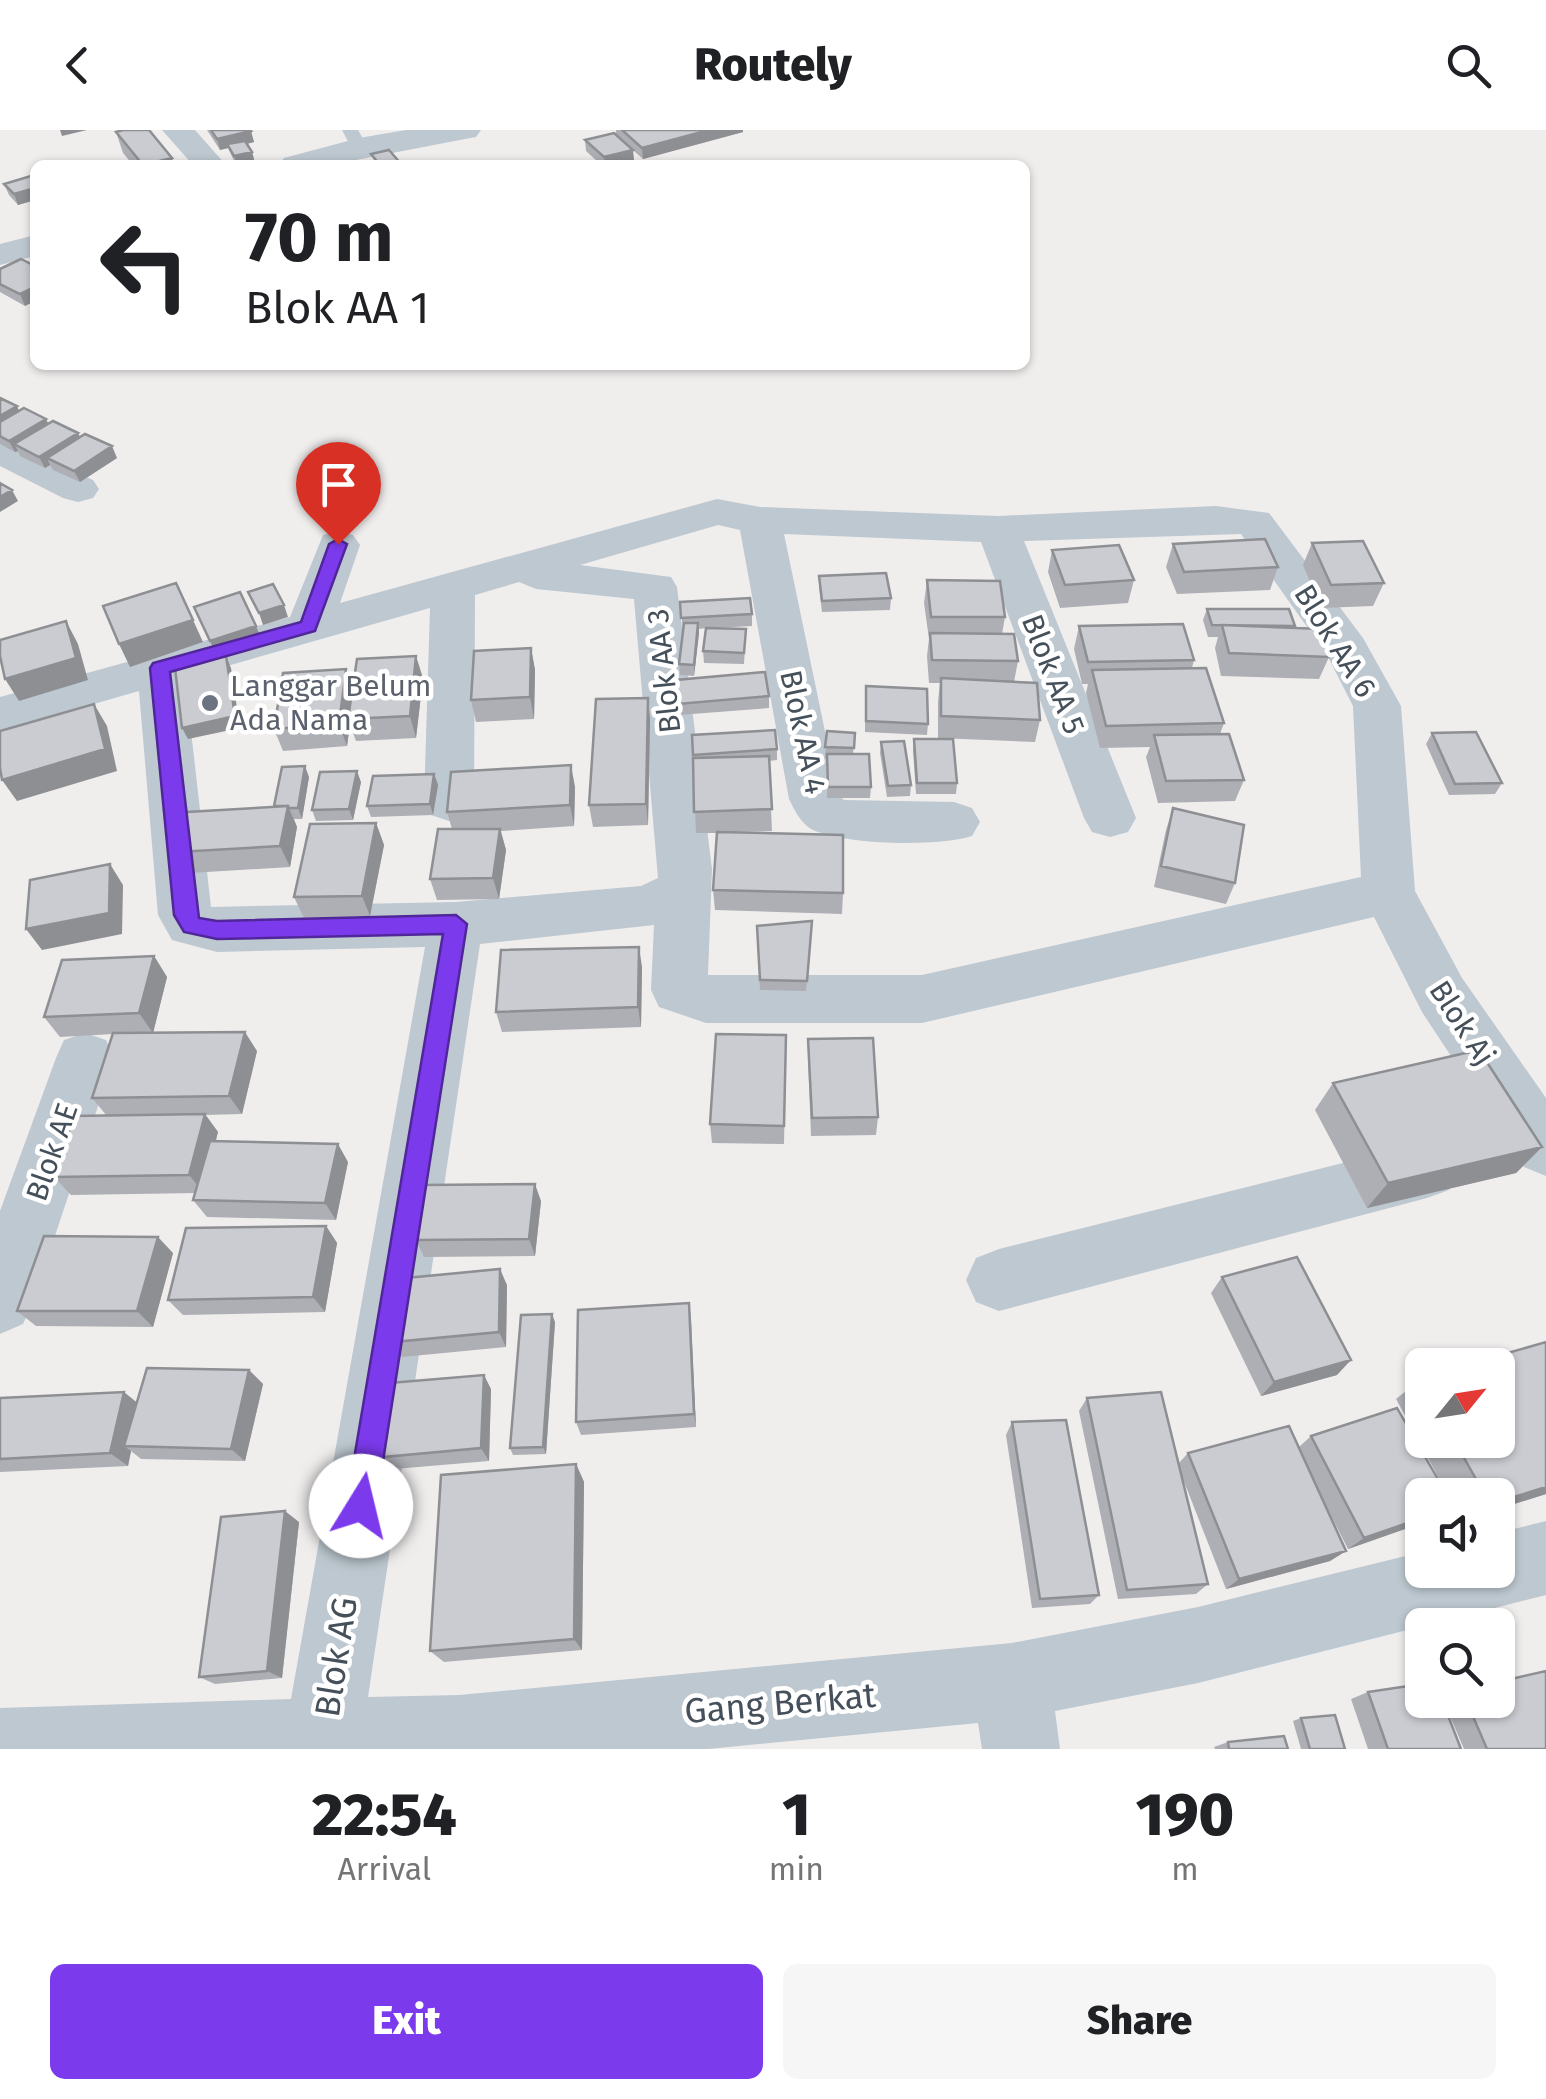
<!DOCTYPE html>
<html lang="en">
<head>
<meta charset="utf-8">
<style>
  :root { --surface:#fff; --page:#f6f6f6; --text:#202124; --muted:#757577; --accent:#7c3aed }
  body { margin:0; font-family:"Fira Sans",sans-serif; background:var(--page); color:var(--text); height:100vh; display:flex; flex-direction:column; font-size:38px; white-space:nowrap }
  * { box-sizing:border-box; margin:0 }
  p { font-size:32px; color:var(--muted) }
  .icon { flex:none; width:55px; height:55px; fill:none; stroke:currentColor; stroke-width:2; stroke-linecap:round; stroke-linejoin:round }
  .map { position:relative; height:1619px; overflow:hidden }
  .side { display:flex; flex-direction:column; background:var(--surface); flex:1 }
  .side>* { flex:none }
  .guide { position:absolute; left:30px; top:30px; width:1000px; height:210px; border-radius:15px; box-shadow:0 2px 8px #0004; background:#fff; color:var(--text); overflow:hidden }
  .needle { width:65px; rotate:60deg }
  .controls { position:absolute; left:1405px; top:1218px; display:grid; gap:20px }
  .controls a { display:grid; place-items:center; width:110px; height:110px; border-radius:15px; background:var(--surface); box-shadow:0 2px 8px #0004; font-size:50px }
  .pin { position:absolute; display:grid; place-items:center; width:85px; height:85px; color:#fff; margin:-102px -42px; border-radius:50% 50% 50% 0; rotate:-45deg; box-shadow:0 0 10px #0007 }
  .pin .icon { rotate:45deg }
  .me { position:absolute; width:110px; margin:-55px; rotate:9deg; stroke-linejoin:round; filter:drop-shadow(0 0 8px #0008) }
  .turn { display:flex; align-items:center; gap:35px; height:210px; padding:0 50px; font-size:45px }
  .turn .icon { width:130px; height:130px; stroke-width:2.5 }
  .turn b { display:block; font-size:70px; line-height:85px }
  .eta { display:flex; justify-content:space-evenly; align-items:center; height:170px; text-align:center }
  .eta b { font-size:60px; font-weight:800; line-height:70px }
  .primary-button { display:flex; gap:20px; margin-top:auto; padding:20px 50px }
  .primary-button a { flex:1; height:115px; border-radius:15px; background:var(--accent); color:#fff; font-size:40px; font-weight:800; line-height:115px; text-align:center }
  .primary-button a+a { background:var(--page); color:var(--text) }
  header { display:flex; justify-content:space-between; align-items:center; height:130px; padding:0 50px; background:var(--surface); font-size:45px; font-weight:800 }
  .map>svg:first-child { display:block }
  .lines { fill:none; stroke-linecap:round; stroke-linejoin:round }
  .service { fill:#bdc8d0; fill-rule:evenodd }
  .minor { fill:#bdc8d0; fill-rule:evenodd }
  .tertiary { fill:#bdc8d0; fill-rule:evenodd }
  .wall { fill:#aeafb5 }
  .shaded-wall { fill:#8d8f93 }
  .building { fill:#caccd2; stroke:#8d8f93; stroke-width:2.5 }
  .route { fill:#7c3aed; stroke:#51269a; stroke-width:2.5 }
  .worship-dot { fill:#6b7280; stroke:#fff; stroke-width:4 }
  .labels { text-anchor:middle; stroke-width:9; stroke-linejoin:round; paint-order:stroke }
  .street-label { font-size:30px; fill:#45505b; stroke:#fff }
  .worship-label { font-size:30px; fill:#5b616d; stroke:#fff; text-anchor:start }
  .near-street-label { font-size:35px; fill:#45505b; stroke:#fff }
</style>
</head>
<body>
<header><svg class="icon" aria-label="back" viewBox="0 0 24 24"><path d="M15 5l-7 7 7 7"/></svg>Routely<svg class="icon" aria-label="search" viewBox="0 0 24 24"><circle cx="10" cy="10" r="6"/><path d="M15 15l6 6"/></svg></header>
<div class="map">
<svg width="1546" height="1619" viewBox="0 0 1546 1619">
  <rect width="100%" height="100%" fill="#f0eded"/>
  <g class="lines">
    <!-- service -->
    <path class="service" d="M342,0h16l10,17 -3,4h-12z"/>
    <!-- minor -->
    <path class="minor" d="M162,0h33l31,35h-33z
      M0,308l93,42 6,9 -6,9 -15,4 -15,-4 -63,-32z
      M717,369l43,8 238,9 218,-10 53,7 94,125 38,68 14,185 47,87 84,120v78l-22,-9 -102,-155 -48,-95 -452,106h-216l-47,-16 -8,-17 3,-65 -174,19 -112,753 91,-2 553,-52 186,-36 224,-55v18h76v-37l48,-12v74l-348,88 -143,28 5,38h-78l-4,-26 -270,26h-708v-41l291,-9 134,-752 -208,5 -45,-12 -14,-25 -19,-224 -139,40v-34l290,-80 33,-82 15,-4 15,4 7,10 -20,58zM718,395l22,5 49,269c6,12 12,25 24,31 33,15 125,17 159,6l8,-14 -8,-14 -18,-6 -110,-2 -6,-6 -54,-260 197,8 103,276 8,14 18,5 18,-5 8,-14 -112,-277 217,-7 86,121 26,51 8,171 -439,98h-214l4,-106 -35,-282 -6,-10 -91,-12zM519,452l17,7 98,10 24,279 -17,8 -185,16 -245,5 -26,-229 245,-70 -6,194 7,13 18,6 18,-6 7,-13 1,-207z
      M85,903l21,7 8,18 -81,244 -10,22 -23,10v-123l56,-153 8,-18z
      M1427,1012l22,8 9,20 -9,20 -22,8 -428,113 -23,-9 -10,-22 10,-22 23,-9z"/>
    <!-- tertiary -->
    <path class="tertiary" d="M406,0h75l-5,7 -11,2 -135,26h-51l5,-7 75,-20z
      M35,105v21l-35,9v-21z"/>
  </g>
  <!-- wall -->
  <path class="wall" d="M207,0h43l4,12 -7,2 5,8 3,11 -19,2 -8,-17 -8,2z
    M616,0h127v2l-100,27 -27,-24z
    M116,2l59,33h-42l-10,-12z
    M585,10l49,20 -17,5h-16l-15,-14z
    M35,50v20l-17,5 -9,-10 -5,-11z
    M21,129l4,47 -25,-14v-23z
    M0,268l19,13 27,8 2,5 32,13 37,21 -37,24 -27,-12 -3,-5 -5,3 -25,-12 -2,-5 -3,1 -15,-8z
    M1312,413l72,40 -11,23 -52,2 -18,-43z
    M1173,414l105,23 -8,23 -93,4 -11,-27z
    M1052,420l82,30 -6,23 -68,5 -12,-36z
    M819,446l72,22 -1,12 -68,2 -3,-25z
    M927,450l78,37 -3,17 16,27 -4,21 26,38 -5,22 -97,-4v-37l2,-18h-11l-2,-27 2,-17 -5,-36z
    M680,472l72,12v12l-38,2 32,1 -2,35 -40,-1 -1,-12 3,-23 -7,1 -5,47 -14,-1 -1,-11 4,-34z
    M1207,479l88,17 -1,2 35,29 -10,22 -98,-3 -6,-28 3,-11h-10l-5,-17z
    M1079,496l115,34 -2,8 32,55 -4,11 24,46 -9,21 -77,2 -12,-46 4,-10 -50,1 -14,-55 2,-9h-6l-8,-35z
    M531,518l4,22 -1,49 -58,3 -5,-22z
    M346,539l6,19 71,-10 -7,60 -60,3 -6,-17 -3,22 -64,5 -9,-22z
    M676,550l93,16v12l-90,7z
    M648,568l2,22 -2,105 -55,2 -4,-22z
    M865,568l63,26 -1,11 -62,-3z
    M827,601l28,2 -2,21 18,33 -1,11h-43v-40h-2z
    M1432,603l70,50 -7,11 -46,1 -23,-51z
    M692,605l85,14v11l-8,1 3,70 -41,1 112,61 -1,21 -127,-4 -2,-20 4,-57h-21z
    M914,609l43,44 -1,11h-40l-3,-43z
    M881,612l30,43 -1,11 -23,1 -7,-44z
    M434,644l4,11 -5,30 -62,2 -4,-11z
    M309,647l-7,42h-8l3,8 -7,40 -100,6 -12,-21 96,-46z
    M361,652l-8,38 -37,1 -4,-11z
    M575,657l-1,39 -73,5 5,19 -7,49 -62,1 -7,-21 22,-50 -5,-17z
    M1173,678l62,75 -9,21 -72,-17 12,-57z
    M376,693l8,22 -14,71 -66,2 -10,-21z
    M812,791l-6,70 -46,-1 -3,-64z
    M154,826l13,21 -14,56 104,18 -15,63 -37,1 13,17 -3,10 133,20 -12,58 -129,-3 -14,-17 3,-7 -125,2 -17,-18 53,-61 -15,-18 21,-64 -53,3 -16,-20z
    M642,837l-1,60 -139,5 -6,-20z
    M786,905l-2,109 -72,-1 -2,-19z
    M808,909l70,78 -2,18 -65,1 -3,-77z
    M1333,953l209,64 -26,26 -149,35 -52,-98z
    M541,1071l-6,55 -111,1 -8,-17z
    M326,1096l11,17 -12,69 -142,3 -15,-15z
    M173,1123l-20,74 -117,-1 -19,-15z
    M1222,1147l115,98 -76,21 -50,-103z
    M507,1155l-1,62 -104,10 -9,-15z
    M689,1173l7,124 -115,8 -5,-13z
    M555,1192l-9,132 -33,1 -3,-7z
    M249,1240l14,14 -18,77 -104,-2 -10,-8 -3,15 -128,6v-74l137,4z
    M1422,1248v62h76l48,54 -48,15v-14h-50l-52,-96z
    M491,1259l-2,72 -106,9 -11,-12z
    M1087,1268l92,65 9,-10 111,-6 12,-11 111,87 -74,26 -25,-49 23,51 -16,10 -104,28 -43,-110 25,105 -12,10 -78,5 -39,-188z
    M1012,1292l87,173 -9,9 -58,4 -26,-173z
    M576,1334l8,18 -2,168 -138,12 -14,-11z
    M299,1392l-17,156 -67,6 -16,-7z
    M1368,1562l93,57h-93l-17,-50z
    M1443,1570h55l48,49h-82z
    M1301,1588l44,31h-44l-8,-28z
    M1228,1612l60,7h-73l-1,-2z"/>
  <!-- shaded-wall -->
  <path class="shaded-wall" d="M60,0h27l-25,6z
    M709,0h34v2l-100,27 -1,-11z
    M251,1l3,11 -25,6 -2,-4 1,4 -8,2 -3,-11z
    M633,20l1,10 -17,5h-12l-1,-8z
    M252,22l3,11 -18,2 -3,-9z
    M172,28l3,7h-29z
    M35,58v12l-17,5 -4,-11z
    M35,157v14l-10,5 -5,-12z
    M17,276l5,12 -22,13v-15z
    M46,289l6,12 -38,13 4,7 -3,1 -6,-11z
    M78,303l6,11 -37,14 3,7 -5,3 -6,-11z
    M112,316l5,12 -37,24 -6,-11z
    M12,360l6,11 -18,11v-15z
    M284,475l4,12 -25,8 -4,-12z
    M193,490l10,22 -73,25 -11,-23z
    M66,491l12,23 10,36 -69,21 -14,-22z
    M698,493l1,11 -5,42v-11z
    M256,496l5,12 -46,15 -5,-12z
    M531,518l4,22 -1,49 -4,-22z
    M226,526l5,12 9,60 -52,11 -6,-11z
    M416,526l7,22 -7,60 -6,-22z
    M346,539l7,22 -5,28 2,5 -3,22 -8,-22z
    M648,568l2,22 -2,105 -2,-21z
    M94,574l13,22 10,45 -100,30 -15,-21z
    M571,635l4,22 -1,39 -4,-21z
    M305,636l4,11 -7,42 -4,-11z
    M357,641l4,11 -8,38 -4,-11z
    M434,644l4,11 -5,30 -3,-11z
    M288,676l9,21 -7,40 -10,-21z
    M376,693l8,22 -14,71 -8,-20z
    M500,699l6,21 -7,49 -6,-21z
    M110,734l13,21 -1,49 -80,16 -16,-21z
    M639,817l3,20 -1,60 -3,-20z
    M154,826l13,21 -14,56 -14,-20z
    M245,902l12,19 -15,63 -13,-18z
    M205,984l13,18 -15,60 -14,-17z
    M338,1014l10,18 -12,58 -11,-17z
    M1542,1017l-26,26 -149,35 21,-25z
    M535,1054l6,17 -6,55 -6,-17z
    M326,1096l11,17 -12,69 -12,-15z
    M158,1107l15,16 -20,74 -16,-16z
    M500,1139l7,16 -1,62 -7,-15z
    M689,1173l2,16 5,108 -2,-13z
    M552,1184l3,8 -9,132 -3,-7z
    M1351,1230l-14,15 -76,21 13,-14z
    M249,1240l14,14 -18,77 -14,-12z
    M484,1245l7,14 -2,72 -8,-13z
    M124,1262l16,13 -16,41 7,5 -3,15 -18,-13z
    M576,1334l8,18 -2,168 -8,-11z
    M1546,1357v7l-48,15v-7z
    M285,1381l14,11 -17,156 -15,-7z
    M1422,1388v5l-74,26 16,-11z
    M1346,1421l-16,10 -104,28 13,-10z"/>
  <!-- building -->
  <path class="building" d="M123,0h26l23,28 -29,7 -27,-33z
    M211,0h39l1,1 -34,8z
    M622,0h87l-67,18z
    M614,3l19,17 -29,7 -19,-17z
    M245,11l7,11 -18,4 -7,-12z
    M389,20l13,15h-22l-9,-11z
    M31,46l4,4v8l-21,6 -10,-10z
    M21,129l14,7v21l-15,7 -20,-10v-15z
    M0,268l17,8 -17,10z
    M24,278l22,11 -37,22 -9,-5v-14z
    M53,291l25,12 -39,24 -25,-13z
    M85,304l27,12 -38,25 -27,-13z
    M0,353l12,7 -12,7z
    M1265,409l13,28 -94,5 -11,-28z
    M1363,411l21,42 -53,2 -19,-42z
    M1119,415l15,35 -69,5 -13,-35z
    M886,443l5,25 -69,3 -3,-25z
    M927,450l73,1 5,36h-74z
    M176,453l17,37 -74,24 -16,-38z
    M273,454l11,21 -25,8 -11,-21z
    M240,462l16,34 -46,15 -16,-34z
    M750,468l2,16 -71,4 -1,-16z
    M1207,479h82l6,17 -83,-1z
    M66,491l10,37 -71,21 -5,-23v-16z
    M684,493h14l-4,42 -15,-1z
    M1183,494l11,36 -106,2 -9,-36z
    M1222,495l99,4 8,28 -100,-4z
    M706,498l40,1 -2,24 -41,-2z
    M930,503l84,1 4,27 -86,-1z
    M531,518l-1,49 -59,3 3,-49z
    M226,526l9,60 -53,12 -7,-60z
    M416,526l-6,60 -62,3 9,-60z
    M1206,538l18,55 -118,3 -14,-56z
    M346,539l-7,55 -65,5 9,-56z
    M765,542l4,24 -91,8 -2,-24z
    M941,548l96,5 3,37 -99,-4z
    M866,556l61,3 1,35 -62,-3z
    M648,568l-2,106 -57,1 7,-106z
    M94,574l11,45 -103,31 -2,-12v-37z
    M775,600l2,19 -84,6 -1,-20z
    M827,601l28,2 -1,15 -29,-1z
    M1476,602l26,51 -47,1 -23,-51z
    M1229,604l15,46 -78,1 -12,-46z
    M914,609h39l4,44h-40z
    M904,611l7,44 -23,1 -7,-44z
    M827,624h42l2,33h-43z
    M769,626l3,53 -78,3 -1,-54z
    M571,635l-1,40 -123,7 4,-40z
    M305,636l-7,42h-9l-1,-2h-14l8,-39z
    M357,641l-8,38 -37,1 8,-38z
    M434,644l-4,30 -63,2 6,-30z
    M288,676l-8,40 -102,6 9,-40z
    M1173,678l71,17 -9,58 -74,-17z
    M376,693l-14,73 -68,1 16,-73z
    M438,699h62l-7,49 -63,1z
    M717,702l126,3v58l-130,-3z
    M110,734l-1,49 -83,16 4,-49z
    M812,791l-5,60 -47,-1 -3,-54z
    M639,817l-1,60 -142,5 5,-62z
    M154,826l-15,57 -95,4 18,-57z
    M245,902l-16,64 -137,2 21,-65z
    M716,904l70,1 -2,91 -74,-2z
    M873,908l5,79 -66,1 -4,-79z
    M1479,920l63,97 -154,36 -55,-100z
    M205,984l-16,61 -135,2 20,-61z
    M210,1011l128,3 -13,59 -132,-3z
    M535,1054l-6,55 -113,1 8,-55z
    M326,1096l-13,71 -145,3 18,-72z
    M44,1106l114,1 -21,74h-120z
    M1297,1127l54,103 -77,22 -52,-105z
    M500,1139l-1,63 -106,10 3,-63z
    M689,1173l5,111 -118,8 2,-112z
    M552,1184l-9,133 -33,1 11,-133z
    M1546,1212v145l-48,15v-7h-13l-31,-55h44v-75h-32z
    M147,1238l102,2 -18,79 -107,-3z
    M484,1245l-3,73 -109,10 6,-74z
    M124,1262l-14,61 -110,6v-61z
    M1161,1262l47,192 -81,6 -40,-192z
    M1397,1278l50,87h-25v23l-58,20 -53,-102z
    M1066,1290l33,175 -59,4 -28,-177z
    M1289,1296l57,125 -107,28 -51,-126z
    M576,1334l-2,175 -144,12 11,-176z
    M285,1381l-18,160 -68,6 22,-160z
    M1546,1541v78h-59l-21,-49h32v-18z
    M1422,1554v16h20l19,49h-73l-20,-57z
    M1335,1585l10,34h-35l-9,-31z
    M1284,1606l4,13h-59l-1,-7z"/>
  <!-- route -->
  <path class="route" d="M338,409l9,5 -32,87 -145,41 29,246 18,3 239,-6 11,9 -91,582 -5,10 -10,5 -11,-5 -4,-10 97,-572 -226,5 -33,-7 -10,-17 -24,-247 3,-5 148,-41 28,-78z"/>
  <!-- markers -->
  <circle class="worship-dot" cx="210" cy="573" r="10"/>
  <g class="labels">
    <!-- street labels -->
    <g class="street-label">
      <text transform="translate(1335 511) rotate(58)" y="10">Blok AA 6</text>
      <text transform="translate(664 541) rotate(-96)" y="10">Blok AA 3</text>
      <text transform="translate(1053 544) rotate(69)" y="10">Blok AA 5</text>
      <text transform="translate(803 602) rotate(78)" y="10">Blok AA 4</text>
      <text transform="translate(1462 893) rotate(57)" y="10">Blok Aj</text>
      <text transform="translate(52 1022) rotate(-71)" y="10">Blok AE</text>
    </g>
    <!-- worship labels -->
    <g class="worship-label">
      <text x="230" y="566">Langgar Belum<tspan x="230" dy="34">Ada Nama</tspan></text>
    </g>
    <!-- near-street labels -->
    <g class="near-street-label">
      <text transform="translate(336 1527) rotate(-81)" y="12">Blok AG</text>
      <text transform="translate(780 1573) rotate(-5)" y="12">Gang Berkat</text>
    </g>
  </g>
</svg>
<div class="controls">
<a><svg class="needle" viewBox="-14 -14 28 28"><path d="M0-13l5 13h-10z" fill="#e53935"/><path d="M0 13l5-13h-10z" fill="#757577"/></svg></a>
<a><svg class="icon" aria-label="sound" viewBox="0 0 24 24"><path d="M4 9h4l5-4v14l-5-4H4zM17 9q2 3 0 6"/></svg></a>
<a><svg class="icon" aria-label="search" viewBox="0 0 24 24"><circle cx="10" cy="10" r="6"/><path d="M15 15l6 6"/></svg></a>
</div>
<div class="pin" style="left:338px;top:414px;background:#d93025"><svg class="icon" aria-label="arrive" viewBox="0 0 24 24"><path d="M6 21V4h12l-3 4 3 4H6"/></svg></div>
<svg class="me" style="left:361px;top:1376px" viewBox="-20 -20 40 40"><circle r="19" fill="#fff"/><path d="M0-13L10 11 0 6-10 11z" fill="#7c3aed"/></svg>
<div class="guide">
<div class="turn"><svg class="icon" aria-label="left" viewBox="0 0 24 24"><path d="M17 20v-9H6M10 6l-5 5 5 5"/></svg><div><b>70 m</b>Blok AA 1</div></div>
</div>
</div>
<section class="side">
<div class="eta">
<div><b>22:54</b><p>Arrival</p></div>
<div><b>1</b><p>min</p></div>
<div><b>190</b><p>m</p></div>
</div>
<div class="primary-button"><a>Exit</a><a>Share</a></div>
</section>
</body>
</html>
